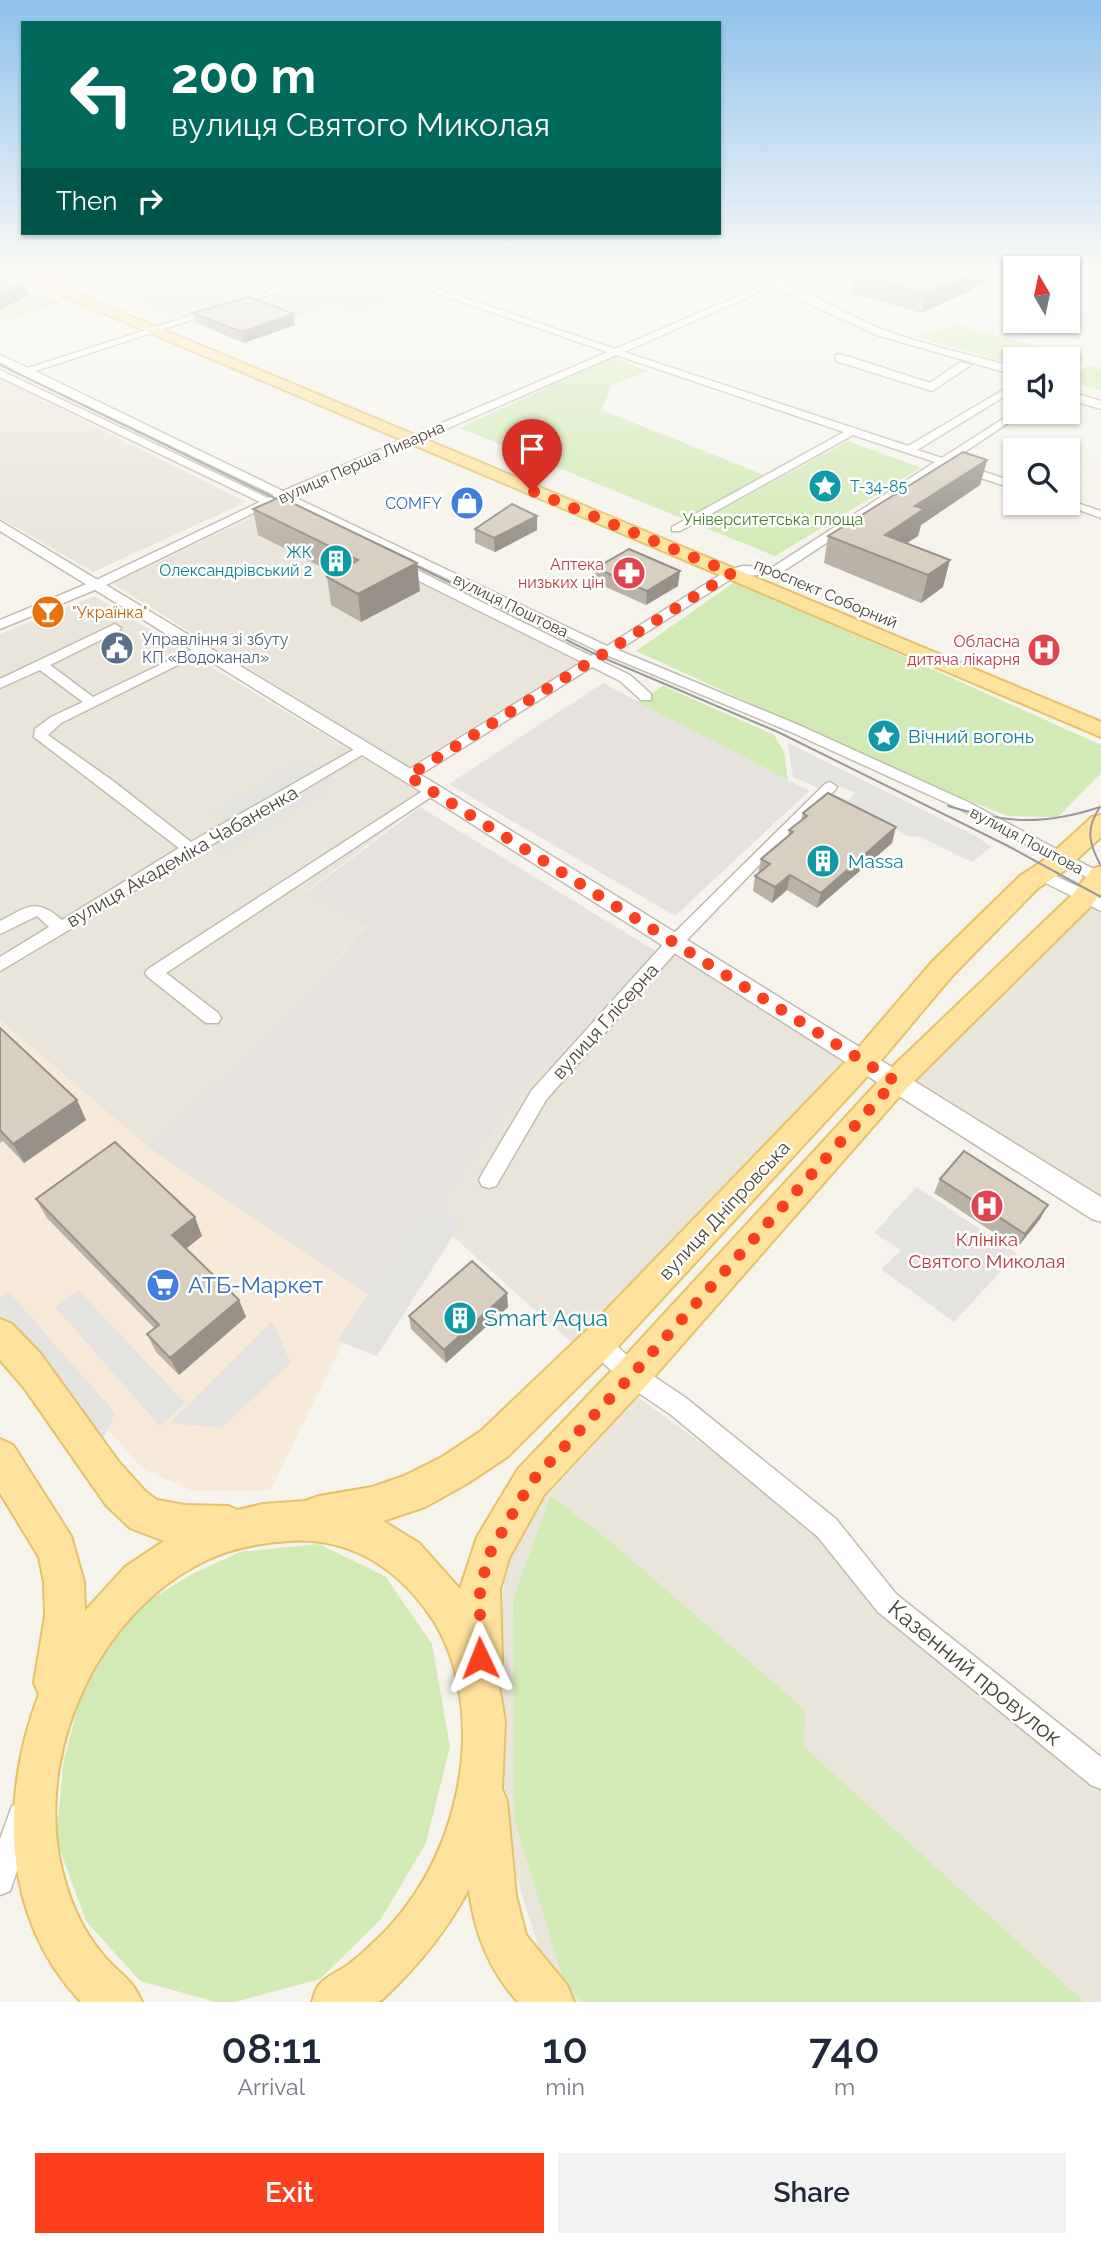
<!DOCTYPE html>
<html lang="en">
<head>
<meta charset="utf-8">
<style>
  :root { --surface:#fff; --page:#f2f2f3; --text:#1f2937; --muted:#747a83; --accent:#fc3f1d }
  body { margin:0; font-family:Raleway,sans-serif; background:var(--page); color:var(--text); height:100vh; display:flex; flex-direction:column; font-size:26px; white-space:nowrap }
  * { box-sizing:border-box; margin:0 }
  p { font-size:23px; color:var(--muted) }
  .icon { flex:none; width:38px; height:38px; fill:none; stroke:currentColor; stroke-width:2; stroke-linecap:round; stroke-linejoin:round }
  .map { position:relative; height:2002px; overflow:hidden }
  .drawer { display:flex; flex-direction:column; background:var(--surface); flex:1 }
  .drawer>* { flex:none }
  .top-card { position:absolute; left:21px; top:21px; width:700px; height:214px; border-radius:0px; box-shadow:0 2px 5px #0004; background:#00695c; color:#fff; overflow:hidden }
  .needle { width:46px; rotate:351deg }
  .buttons { position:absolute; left:1003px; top:256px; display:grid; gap:14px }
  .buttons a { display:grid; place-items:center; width:77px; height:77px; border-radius:0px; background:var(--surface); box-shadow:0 2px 5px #0004; font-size:35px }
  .pin { position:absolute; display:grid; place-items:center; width:60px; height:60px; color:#fff; margin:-72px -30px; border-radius:50% 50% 50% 0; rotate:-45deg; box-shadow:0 0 7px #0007 }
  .pin .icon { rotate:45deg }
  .me { position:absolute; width:77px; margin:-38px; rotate:358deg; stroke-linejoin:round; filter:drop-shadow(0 0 5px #0008) }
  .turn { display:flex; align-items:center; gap:24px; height:147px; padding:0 35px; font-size:32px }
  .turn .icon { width:91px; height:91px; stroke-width:2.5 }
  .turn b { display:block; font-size:49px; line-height:60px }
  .then { display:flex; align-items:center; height:66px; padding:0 35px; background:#0003; gap:14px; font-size:26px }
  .eta { display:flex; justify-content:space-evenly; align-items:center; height:119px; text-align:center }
  .eta b { font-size:42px; font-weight:600; line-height:49px }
  .button { display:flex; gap:14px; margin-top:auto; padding:14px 35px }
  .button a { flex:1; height:80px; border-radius:0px; background:var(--accent); color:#fff; font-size:28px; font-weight:600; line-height:80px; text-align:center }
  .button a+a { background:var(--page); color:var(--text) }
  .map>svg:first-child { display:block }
  .residential { fill:#eae5da }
  .commercial { fill:#f7ead8 }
  .industrial { fill:#e6e2dd }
  .green { fill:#d2eab5 }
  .parking { fill:#e5e3e0 }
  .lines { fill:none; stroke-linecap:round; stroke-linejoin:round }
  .minor-casing { stroke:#c2bbae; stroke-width:3 }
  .tertiary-casing { stroke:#c2bbae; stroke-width:3 }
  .primary-casing { stroke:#e6c16a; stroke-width:4 }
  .minor { fill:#fff; fill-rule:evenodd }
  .tertiary { fill:#fff; fill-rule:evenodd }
  .primary { fill:#ffe39c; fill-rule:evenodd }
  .tram { stroke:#9a9a9a; stroke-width:2 }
  .wall { fill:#bab2a6 }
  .shaded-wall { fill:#979187 }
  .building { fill:#d8cfc1; stroke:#979187; stroke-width:2 }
  .route { stroke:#fc3f1d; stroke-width:12; stroke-dasharray:0 21.6 }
  .labels { text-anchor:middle; stroke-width:5; stroke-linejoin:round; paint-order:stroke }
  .far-street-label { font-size:16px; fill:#4b4439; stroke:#fff }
  .far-culture-label { font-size:16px; fill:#0d838f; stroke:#fff; text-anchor:start }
  .far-shop-label { font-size:16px; fill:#366cbe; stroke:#fff; text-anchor:end }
  .far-park-label { font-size:16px; fill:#4a7f2a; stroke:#fff }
  .far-health-label { font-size:16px; fill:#be3a42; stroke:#fff; text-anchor:end }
  .far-food-label { font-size:16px; fill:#c56008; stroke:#fff; text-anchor:start }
  .far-service-label { font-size:16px; fill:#4e5e75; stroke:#fff; text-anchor:start }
  .culture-label { font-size:19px; fill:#0d838f; stroke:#fff; text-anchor:start }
  .street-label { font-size:19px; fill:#4b4439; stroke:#fff }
  .health-label { font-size:19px; fill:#be3a42; stroke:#fff }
  .near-shop-label { font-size:23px; fill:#366cbe; stroke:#fff; text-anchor:start }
  .near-culture-label { font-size:23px; fill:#0d838f; stroke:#fff; text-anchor:start }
  .near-street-label { font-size:23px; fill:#4b4439; stroke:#fff }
</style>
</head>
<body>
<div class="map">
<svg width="1101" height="2002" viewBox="0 0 1101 2002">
  <rect width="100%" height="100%" fill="#f6f3ec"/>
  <!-- residential -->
  <path class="residential" d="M0,379l246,123 -153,70 -93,-54z
    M268,509l313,152 -173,106 -295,-183z
    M94,596l335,202 -122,93 60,33 -65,77 -154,146 -148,-127v-386z
    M1093,905l8,4v294l-190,-121z
    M676,951l163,105 8,13 -272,277 -141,-127 84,-124 141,-142z
    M638,1397l186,136 277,255v214h-528l-28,-34 -33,-105 -10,-102 -1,-137 4,-58 31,-58z"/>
  <!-- commercial -->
  <path class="commercial" d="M0,1020l148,127 219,147 -97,197h-77l-50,-22 -143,-162z"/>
  <!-- industrial -->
  <path class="industrial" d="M64,272h258l-142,47z
    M603,683l206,108 -134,125 -226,-132z
    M420,807l239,146 -141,142 -84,124 -67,75 -219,-147 154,-146 65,-76 -60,-33z"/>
  <!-- green -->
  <path class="green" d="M0,280l62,23 -62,19z
    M783,292l96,43 133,38 -3,2 -134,-39z
    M957,325l127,34 -16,14v-14h-53v6l-101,-29z
    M613,357l34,14 -35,14 -10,25 167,67 -80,44 -229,-93z
    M1088,365l13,4v21l-32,-9z
    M848,441l71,26v2l-144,87 -80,-32z
    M736,581l365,164v28l-43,44 -50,-1 -74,-29 -298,-136z
    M663,686l111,49 10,17 4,28 -150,-78z
    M551,1496l55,42 199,172 -1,37 280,255h-502l-18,-20 -50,-164 -1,-219z
    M319,1544l66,32 47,68 18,103 -24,96 -45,76 -61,60 -85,23h-19l-76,-21 -54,-60 -30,-82 8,-80 16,-59 28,-52 34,-43 50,-31 48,-22z"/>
  <!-- parking -->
  <path class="parking" d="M344,272h7l62,22 -58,20 -23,-8 -37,13 -43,-17z
    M788,743l188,93 15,11 -19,15 -51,-25 -13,-1 -63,-33 11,-10 -21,-8 -10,6 -32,-14z
    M304,759l32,21 -9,6 4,4 -106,63 -25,-18 25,-14 -13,-9z
    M917,1187l100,67 -63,68 -73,-53 20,-19 -27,-17z
    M424,1204l38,18 -85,134 -39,-15z
    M78,1290l107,113 -25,23 -105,-119z
    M8,1291l107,122 -13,29 -102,-119v-26z
    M272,1321l19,42 -70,65 -51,-5z"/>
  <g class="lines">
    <defs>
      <path id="minor" d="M326,272h13l-304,99 248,120 325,-139 -234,-80h13l228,77 179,-77h11l-181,80 284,94 107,-63v7l-98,60 25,8 73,-47h11l-75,50 64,21v7l-71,-23 -165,108 -43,2 -118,74 183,76 167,76 133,71v12l-143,-77 -167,-76 -182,-76 -8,5 29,14 21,19v6h-10l-21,-19 -28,-14 -179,112h-10l-2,-3 2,-3 179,-111 -189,-94v-6h8l190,94 7,-5 -315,-151 -6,2 1,5 -10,-1 -166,81 -102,42v-9l94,-39 166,-79 -260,-125v-7l268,128 6,-3 -253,-121 -21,-12v-7l28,13zM616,355l228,77 -172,95v4h8l173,-96 82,27 -162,105 -30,-1 -15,4 -121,76 -315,-150z
        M1069,272l32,5v4l-31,-7z
        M1068,500l33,11v7l-43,-16h10z
        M115,624l6,4 -2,3 -69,34 43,32 106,-51 5,-1 6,4 -149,74 -13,12 65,46 78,61 169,-96h10l2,3 -372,222v-14l49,-30 -12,-11 -37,18v-13c28,-14 35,-24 62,-1l117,-72 -145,-111 1,-8 16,-12 32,-15 -43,-32 -40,18v-9z
        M830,782l7,5 -2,3 -70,69 -84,87 -135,154 -50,86 -7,2 -7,-2 -3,-6 3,-6 50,-84 137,-152 156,-154z
        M432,785l5,2 2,3 -2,3 -271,180 52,40 3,5 -3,5h-12l-58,-46 -3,-4 3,-4z
        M1042,869l59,29v13l-65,-33 -2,-4z
        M598,1333l8,3 34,31 46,31 150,121 60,75 205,163v32l-10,-4 -213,-173 -60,-75 -148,-123 -46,-31 -34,-33 -3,-7 3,-7z
        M22,1802l10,4 4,10 -26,75 -10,4v-56l12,-33z"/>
      <path id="tertiary" d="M728,272c56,0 106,39 156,58 42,16 88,25 131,37v8l-138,-40 -107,-49z
        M840,354l90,29 31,-21 10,3 -39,26 -96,-30v-6z
        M1068,391l33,10v8l-33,-10z
        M0,521l439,265 662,411v25l-9,-3 -667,-425 -425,-263z"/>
      <path id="primary" d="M7,272h18l1076,450v15z
        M1101,815v22l-37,34 -26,17 -86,88 -79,94 -263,285 -103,102 -39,26 -43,24 -42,14 36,22 41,46 17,-52 41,-68 101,-106 267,-290 186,-178 20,-26 9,-3v27l-11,14 -184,182 -261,298 -101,108 -35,63 -9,31 2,73 -5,11 8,49 -3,67 5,12 9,95 10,39 41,50 7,17h-56c-29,-32 -44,-70 -49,-113 -23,43 -51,77 -86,110l-5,3h-66c2,-5 3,-13 7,-17 7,-9 21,-14 30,-21 8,-6 16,-13 23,-20 43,-39 72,-92 84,-148 13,-56 9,-123 -21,-173 -33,-52 -83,-87 -147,-82 -29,2 -57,7 -83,20 -104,50 -166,183 -146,295 7,37 20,71 45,100 16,19 28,22 38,46h-61c-80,-85 -81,-204 -42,-308l-5,-11 11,-67 -1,-34 -5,-25 -39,-64v-54l13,6 58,91 13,46 1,29 40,-44 39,-26 -34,-13 -24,-23 -81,-116 -25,-29v-41l12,5 28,29 78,108 28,31 11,8 28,5 43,1 10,4 25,-6 42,-3 14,-5 53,-9 32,-11 38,-19 39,-26 105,-100 267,-277 79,-92 88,-86 26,-17 46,-42z"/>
    </defs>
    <!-- minor casing -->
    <use href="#minor" class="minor-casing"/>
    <!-- tertiary casing -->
    <use href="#tertiary" class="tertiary-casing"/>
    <!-- primary casing -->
    <use href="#primary" class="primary-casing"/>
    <!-- minor -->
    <use href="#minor" class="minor"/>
    <!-- tertiary -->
    <use href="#tertiary" class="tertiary"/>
    <!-- primary -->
    <use href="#primary" class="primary"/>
    <!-- tram -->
    <path class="tram" d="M0,365l291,141
      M283,499l130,62
      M402,559l197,97 179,76 230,114 93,51
      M948,806c57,17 95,20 152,1
      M1100,807c-15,22 -11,37 1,59"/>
  </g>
  <!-- wall -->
  <path class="wall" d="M860,272h131l-3,10 -66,31 -72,-20 3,-18z
    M193,313l102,12 -51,18 -48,-20z
    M987,460l-7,25 -59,40 -3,11 -11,7 36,44 -22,16 -97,-40 4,-27z
    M253,509l167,82 -59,31 -30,-17 -4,-28 6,-4 -75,-38z
    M537,516v14l-42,22 -20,-9v-14z
    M596,568l82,18 -32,19 -51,-23z
    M803,813l89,30 -75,65 -30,-18 -15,13 -19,-12 2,-15 3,-2 3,-15 27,-22 1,-7 12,-10z
    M0,1028l77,72 9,20 -62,43 -21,-22 -3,2z
    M940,1179l100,40 -23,29 -83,-55z
    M36,1199l166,37 -16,13 53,51 7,17 -67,58 -23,-23 -9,-18 7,-6 -107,-110z
    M508,1307l-62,56 -35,-34 -2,-13z"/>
  <!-- shaded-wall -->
  <path class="shaded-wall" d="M975,272h16l-3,10 -66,31 4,-18z
    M25,285l4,11 -29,13v-14z
    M294,314l1,11 -51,18 -2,-11z
    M987,460l-7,25 -59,40 -3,11 -34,22 1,-23 30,-29z
    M537,516v14l-42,22 -1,-14z
    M950,560l-7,27 -22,16 7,-28z
    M417,563l3,28 -59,31 -3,-28z
    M680,571l-2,15 -32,19 1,-14z
    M896,827l-4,16 -75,65 4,-15z
    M790,875l-3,15 -15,13 3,-16z
    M77,1100l9,20 -62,43 -11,-19z
    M1048,1205l-8,14 -23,29 8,-14z
    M195,1217l7,19 -22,17 -8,-18z
    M507,1293l1,14 -62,56 -2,-13z
    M239,1300l7,17 -67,58 -9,-17z"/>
  <!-- building -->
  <path class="building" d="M860,272h115l-49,23 -73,-20z
    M0,283l25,2 -25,10z
    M249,297l45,17 -52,18 -49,-19z
    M963,452l24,8 -72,46 9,3 -39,26 65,25 -22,15 -100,-39z
    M280,497l137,66 -59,31 -31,-17 31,-17 -105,-51z
    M512,504l25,12 -43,22 -19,-9z
    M629,549l51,22 -33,20 -51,-23z
    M828,793l68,34 -75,66 -31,-18 -15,12 -20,-11 15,-12 -9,-5 32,-27 -4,-2 18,-14 -4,-3z
    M0,1028l77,72 -64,44 -13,-14z
    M115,1142l80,75 -23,18 67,65 -69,58 -23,-24 12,-9 -123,-126z
    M964,1151l84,54 -23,29 -85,-55z
    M472,1261l35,32 -63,57 -35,-34z"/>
  <!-- sky -->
  <linearGradient id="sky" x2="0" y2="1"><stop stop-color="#8fc1ec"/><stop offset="0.49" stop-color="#fbfaf6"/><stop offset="1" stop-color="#fbfaf6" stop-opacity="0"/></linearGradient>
  <rect width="1101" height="553" fill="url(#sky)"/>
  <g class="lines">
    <!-- route -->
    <path class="route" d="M480,1658v-69l5,-19 6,-19 40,-69 101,-107 263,-294 -487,-305 324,-203 -200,-82"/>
  </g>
  <!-- icons -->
  <defs>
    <symbol id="sight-disc" viewBox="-11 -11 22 22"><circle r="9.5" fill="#0f9aa8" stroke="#fff"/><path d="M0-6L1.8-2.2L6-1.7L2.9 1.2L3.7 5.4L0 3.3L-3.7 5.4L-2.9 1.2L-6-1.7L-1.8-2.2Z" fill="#fff"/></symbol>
    <symbol id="shop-disc" viewBox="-11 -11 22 22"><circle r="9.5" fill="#3f7fe0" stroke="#fff"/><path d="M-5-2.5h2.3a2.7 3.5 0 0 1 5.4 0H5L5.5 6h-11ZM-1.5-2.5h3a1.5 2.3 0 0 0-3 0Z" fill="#fff"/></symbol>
    <symbol id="building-disc" viewBox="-11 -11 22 22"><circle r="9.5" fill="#0f9aa8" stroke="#fff"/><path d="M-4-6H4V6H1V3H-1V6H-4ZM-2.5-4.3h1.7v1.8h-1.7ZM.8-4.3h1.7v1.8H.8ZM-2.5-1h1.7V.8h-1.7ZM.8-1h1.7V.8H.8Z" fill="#fff"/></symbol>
    <symbol id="pharmacy-disc" viewBox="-11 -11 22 22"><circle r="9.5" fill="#e0444e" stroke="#fff"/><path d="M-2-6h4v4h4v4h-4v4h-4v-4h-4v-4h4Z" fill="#fff"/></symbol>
    <symbol id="bar-disc" viewBox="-11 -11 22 22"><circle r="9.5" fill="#e8710a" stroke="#fff"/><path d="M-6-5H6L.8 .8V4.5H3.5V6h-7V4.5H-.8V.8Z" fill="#fff"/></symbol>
    <symbol id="civic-disc" viewBox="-11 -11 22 22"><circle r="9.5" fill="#5c6f8a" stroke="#fff"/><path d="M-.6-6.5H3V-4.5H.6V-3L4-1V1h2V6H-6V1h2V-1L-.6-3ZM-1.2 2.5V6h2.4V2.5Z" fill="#fff"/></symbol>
    <symbol id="hospital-disc" viewBox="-11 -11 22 22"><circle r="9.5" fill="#e0444e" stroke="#fff"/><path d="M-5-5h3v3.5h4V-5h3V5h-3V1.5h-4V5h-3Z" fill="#fff"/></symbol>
    <symbol id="supermarket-disc" viewBox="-11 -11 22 22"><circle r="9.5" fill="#3f7fe0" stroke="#fff"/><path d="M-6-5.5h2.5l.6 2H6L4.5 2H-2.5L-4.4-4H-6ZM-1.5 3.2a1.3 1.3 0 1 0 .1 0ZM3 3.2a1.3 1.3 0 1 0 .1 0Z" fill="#fff"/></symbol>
  </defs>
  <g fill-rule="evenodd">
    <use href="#sight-disc" x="806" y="467" width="38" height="38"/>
    <use href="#shop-disc" x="448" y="484" width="38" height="38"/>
    <use href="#building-disc" x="317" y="542" width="38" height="38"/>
    <use href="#pharmacy-disc" x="610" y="554" width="38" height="38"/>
    <use href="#bar-disc" x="29" y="593" width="38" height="38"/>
    <use href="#civic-disc" x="98" y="629" width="38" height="38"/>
    <use href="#hospital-disc" x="1025" y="631" width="38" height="38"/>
    <use href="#sight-disc" x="865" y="717" width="38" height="38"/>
    <use href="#building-disc" x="804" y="842" width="38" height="38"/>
    <use href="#hospital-disc" x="968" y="1187" width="38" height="38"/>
    <use href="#supermarket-disc" x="144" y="1266" width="38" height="38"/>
    <use href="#building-disc" x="441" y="1299" width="38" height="38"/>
  </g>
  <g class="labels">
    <!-- far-street labels -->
    <g class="far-street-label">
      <text transform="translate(361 462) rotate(-24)" y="6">вулиця Перша Ливарна</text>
      <text transform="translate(826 593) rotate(23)" y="6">проспект Соборний</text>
      <text transform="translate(511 605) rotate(26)" y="6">вулиця Поштова</text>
      <text transform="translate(1027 840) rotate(28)" y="6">вулиця Поштова</text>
    </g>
    <!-- far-culture labels -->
    <g class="far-culture-label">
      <text x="850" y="492">Т-34-85</text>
      <text x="312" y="558" text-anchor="end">ЖК<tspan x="312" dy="18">Олександрівський 2</tspan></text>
    </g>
    <!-- far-shop labels -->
    <g class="far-shop-label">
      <text x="442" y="509">COMFY</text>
    </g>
    <!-- far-park labels -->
    <g class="far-park-label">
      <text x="773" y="525">Університетська площа</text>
    </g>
    <!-- far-health labels -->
    <g class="far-health-label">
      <text x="604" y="570">Аптека<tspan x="604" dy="18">низьких цін</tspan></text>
      <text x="1020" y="647">Обласна<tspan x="1020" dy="18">дитяча лікарня</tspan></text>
    </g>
    <!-- far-food labels -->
    <g class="far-food-label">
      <text x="72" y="618">"Українка"</text>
    </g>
    <!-- far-service labels -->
    <g class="far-service-label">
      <text x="142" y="645">Управлiння зi збуту<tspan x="142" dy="18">КП «Водоканал»</tspan></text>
    </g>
    <!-- culture labels -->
    <g class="culture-label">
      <text x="908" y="743">Вічний вогонь</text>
      <text x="848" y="868">Massa</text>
    </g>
    <!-- street labels -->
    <g class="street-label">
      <text transform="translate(182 856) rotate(-30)" y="7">вулиця Академіка Чабаненка</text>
      <text transform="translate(605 1021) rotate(-48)" y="7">вулиця Глісерна</text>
      <text transform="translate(724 1210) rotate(-47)" y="7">вулиця Дніпровська</text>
    </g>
    <!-- health labels -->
    <g class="health-label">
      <text x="987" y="1246">Клініка<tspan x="987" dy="22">Святого Миколая</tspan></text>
    </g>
    <!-- near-shop labels -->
    <g class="near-shop-label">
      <text x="188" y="1293">АТБ-Маркет</text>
    </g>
    <!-- near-culture labels -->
    <g class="near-culture-label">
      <text x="484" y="1326">Smart Aqua</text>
    </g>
    <!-- near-street labels -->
    <g class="near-street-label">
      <text transform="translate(975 1673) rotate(39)" y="8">Казенний провулок</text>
    </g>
  </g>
</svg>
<div class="buttons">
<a><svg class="needle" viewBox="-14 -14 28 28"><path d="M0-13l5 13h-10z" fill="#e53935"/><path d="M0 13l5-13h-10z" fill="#747a83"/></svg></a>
<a><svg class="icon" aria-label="sound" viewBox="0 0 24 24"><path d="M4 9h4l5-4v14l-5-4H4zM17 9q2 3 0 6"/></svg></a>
<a><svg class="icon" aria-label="search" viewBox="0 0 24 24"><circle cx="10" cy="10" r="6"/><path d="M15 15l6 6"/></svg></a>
</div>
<div class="pin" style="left:532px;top:491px;background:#d93025"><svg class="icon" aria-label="arrive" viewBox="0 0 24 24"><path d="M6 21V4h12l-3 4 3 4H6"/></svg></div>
<svg class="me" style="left:480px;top:1658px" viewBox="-20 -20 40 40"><path d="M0-17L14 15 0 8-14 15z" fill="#fc3f1d" stroke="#fff" stroke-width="4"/></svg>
<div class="top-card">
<div class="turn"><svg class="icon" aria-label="left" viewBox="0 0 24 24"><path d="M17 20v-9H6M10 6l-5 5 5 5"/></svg><div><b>200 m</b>вулиця Святого Миколая</div></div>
<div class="then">Then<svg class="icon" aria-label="right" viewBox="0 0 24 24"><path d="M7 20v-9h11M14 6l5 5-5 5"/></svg></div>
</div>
</div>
<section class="drawer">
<div class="eta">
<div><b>08:11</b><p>Arrival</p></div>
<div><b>10</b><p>min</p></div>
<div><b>740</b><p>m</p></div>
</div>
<div class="button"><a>Exit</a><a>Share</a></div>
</section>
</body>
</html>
